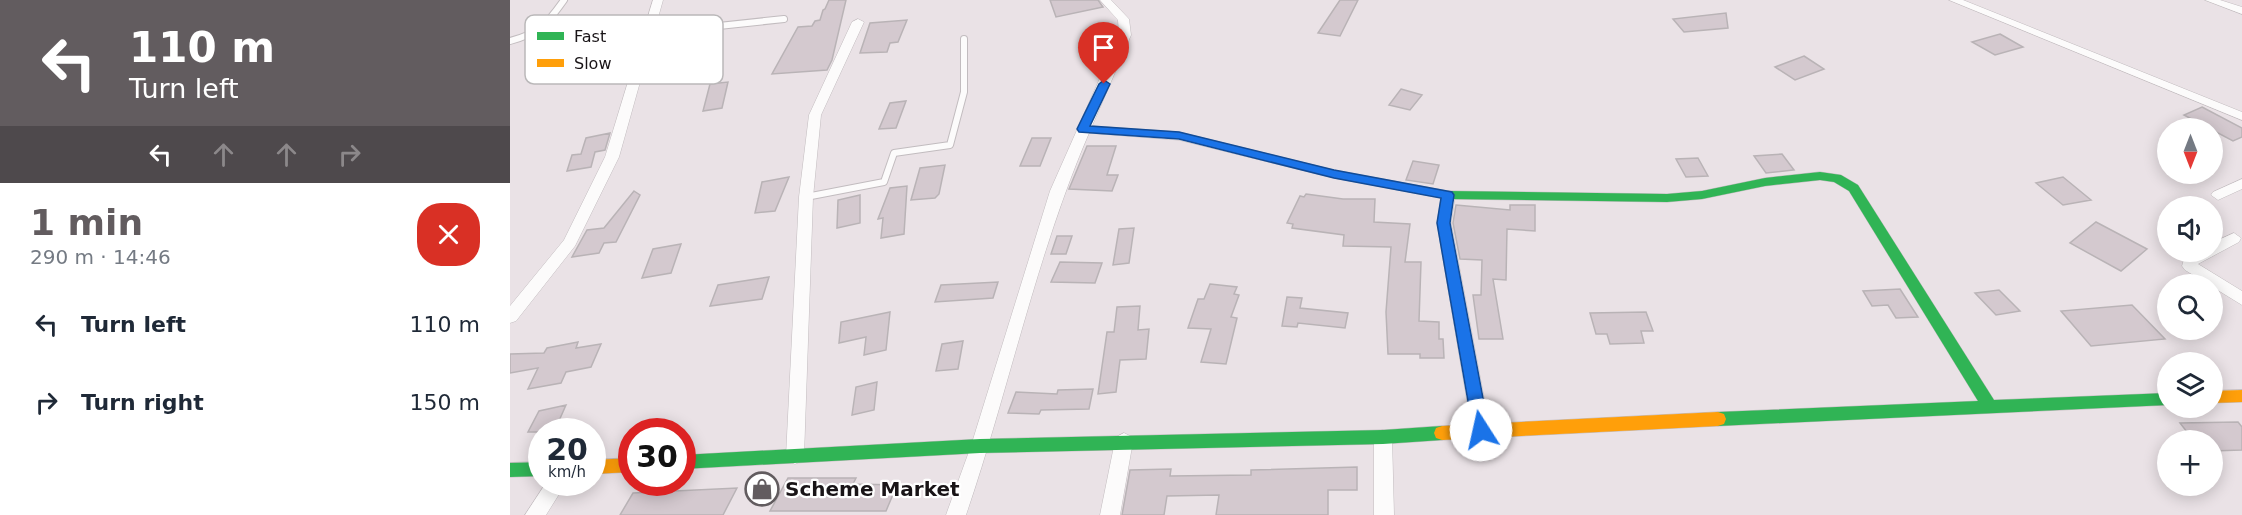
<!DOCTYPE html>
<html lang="en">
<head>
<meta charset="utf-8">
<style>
  :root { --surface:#fff; --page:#f6f6f7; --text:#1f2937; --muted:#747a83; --accent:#625c5f }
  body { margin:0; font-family:"DejaVu Sans",sans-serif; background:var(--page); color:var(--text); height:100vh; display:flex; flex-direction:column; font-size:22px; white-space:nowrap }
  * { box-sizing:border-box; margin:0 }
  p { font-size:20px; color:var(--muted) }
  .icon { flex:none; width:33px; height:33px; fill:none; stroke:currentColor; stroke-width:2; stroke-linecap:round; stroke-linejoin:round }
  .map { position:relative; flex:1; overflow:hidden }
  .panel { display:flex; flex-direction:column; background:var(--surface); width:510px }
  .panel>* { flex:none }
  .guide { background:#625c5f; color:#fff; overflow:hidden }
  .needle { width:39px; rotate:180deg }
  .tools { position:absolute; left:1647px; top:118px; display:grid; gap:12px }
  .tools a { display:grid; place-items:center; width:66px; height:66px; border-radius:50%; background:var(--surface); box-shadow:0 3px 15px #0003; font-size:30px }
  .speed { position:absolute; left:18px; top:418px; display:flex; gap:12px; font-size:30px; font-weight:700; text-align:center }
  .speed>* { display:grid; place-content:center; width:78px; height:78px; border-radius:50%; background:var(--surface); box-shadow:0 3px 15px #0003; line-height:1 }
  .speed small { font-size:15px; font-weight:400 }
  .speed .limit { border:9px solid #d22; background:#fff; color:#111 }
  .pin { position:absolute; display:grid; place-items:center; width:51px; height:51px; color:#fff; margin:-62px -26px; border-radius:50% 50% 50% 0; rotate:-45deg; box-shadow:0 0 6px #0007 }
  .pin .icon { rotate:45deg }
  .me { position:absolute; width:66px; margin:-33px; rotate:350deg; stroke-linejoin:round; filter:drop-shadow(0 0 4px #0008) }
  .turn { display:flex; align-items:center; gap:21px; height:126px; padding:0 30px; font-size:27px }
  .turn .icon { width:78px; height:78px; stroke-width:2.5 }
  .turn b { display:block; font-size:42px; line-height:51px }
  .lanes { display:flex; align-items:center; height:57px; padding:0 30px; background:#0003; justify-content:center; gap:30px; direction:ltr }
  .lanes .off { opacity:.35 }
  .round { display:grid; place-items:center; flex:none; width:63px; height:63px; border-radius:24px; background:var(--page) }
  .overview { display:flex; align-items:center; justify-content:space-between; height:102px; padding:0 30px }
  h1 { font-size:36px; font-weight:800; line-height:45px; color:var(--accent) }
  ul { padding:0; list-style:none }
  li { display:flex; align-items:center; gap:18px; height:78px; padding:0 30px }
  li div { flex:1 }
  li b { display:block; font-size:22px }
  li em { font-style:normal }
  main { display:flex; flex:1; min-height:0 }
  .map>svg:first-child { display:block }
  .building { fill:#d4c9cf; stroke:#b9b3b6; stroke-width:1.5 }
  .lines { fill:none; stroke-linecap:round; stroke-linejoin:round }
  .lane-casing { stroke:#c2bcbf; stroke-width:8 }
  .street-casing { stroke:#c2bcbf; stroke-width:1 }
  .fast-casing { stroke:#c2bcbf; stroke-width:1 }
  .slow-casing { stroke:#c2bcbf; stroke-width:1 }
  .path { stroke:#c7c5c7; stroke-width:3; stroke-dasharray:4 2; stroke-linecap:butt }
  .lane { stroke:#fcfbfb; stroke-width:6 }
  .street { fill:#fcfbfb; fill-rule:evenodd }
  .fast { fill:#30b455; fill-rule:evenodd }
  .slow { fill:#ff9f0a; fill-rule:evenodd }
  .route { fill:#1a73e8; stroke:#114b97; stroke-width:1.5 }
  .labels { text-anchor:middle; stroke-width:4.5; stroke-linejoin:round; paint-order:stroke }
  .near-poi-label { font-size:20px; font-weight:bold; fill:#191417; stroke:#fff; text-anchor:start }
  .key { fill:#fff; stroke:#bab8b9; stroke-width:1.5 }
  .key-label { font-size:16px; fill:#191417 }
</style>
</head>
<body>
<main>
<section class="panel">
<div class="guide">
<div class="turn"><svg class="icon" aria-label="left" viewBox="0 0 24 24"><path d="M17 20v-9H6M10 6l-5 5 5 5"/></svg><div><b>110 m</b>Turn left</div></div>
<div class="lanes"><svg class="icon" aria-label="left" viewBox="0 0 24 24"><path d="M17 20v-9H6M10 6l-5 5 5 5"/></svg><svg class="icon off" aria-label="ahead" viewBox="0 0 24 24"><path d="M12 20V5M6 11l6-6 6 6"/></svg><svg class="icon off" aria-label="ahead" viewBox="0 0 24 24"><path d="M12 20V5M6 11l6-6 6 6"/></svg><svg class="icon off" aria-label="right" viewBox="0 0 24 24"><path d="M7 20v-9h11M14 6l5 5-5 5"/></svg></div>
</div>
<div class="overview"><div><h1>1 min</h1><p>290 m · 14:46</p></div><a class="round" style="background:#d93025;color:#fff"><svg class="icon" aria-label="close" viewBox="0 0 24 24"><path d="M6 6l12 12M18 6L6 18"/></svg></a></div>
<ul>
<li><svg class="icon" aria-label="left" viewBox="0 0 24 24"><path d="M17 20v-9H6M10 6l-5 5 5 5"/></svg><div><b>Turn left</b></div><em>110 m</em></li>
<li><svg class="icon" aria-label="right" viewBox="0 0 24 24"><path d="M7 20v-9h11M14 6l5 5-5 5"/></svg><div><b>Turn right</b></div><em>150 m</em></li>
</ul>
</section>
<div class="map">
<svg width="1732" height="515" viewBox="0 0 1732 515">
  <rect width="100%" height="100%" fill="#eae2e6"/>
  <!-- building -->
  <path class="building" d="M319,0h17l-14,60 -5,10 -55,4 26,-47 14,-1 3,-5 5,-1 3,-10 2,-1z
    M540,0h48l5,7 -47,10z
    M830,0h18l-18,36 -22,-3z
    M1216,13l2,15 -44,4 -11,-13z
    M397,20l-9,22 -8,1 -3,9 -27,1 10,-30z
    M1490,34l23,13 -28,8 -23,-13z
    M1294,56l20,13 -29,11 -20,-13z
    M218,82l-6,26 -19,3 7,-27z
    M891,89l21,6 -12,15 -21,-5z
    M396,101l-10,27 -17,1 11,-26z
    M1692,107l40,21v9l-9,4 -49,-26z
    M100,133l-5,17 -10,2 -4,15 -24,4 5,-16 9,-1 5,-16z
    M522,138h19l-11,28h-20z
    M577,146h29l-9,29h11l-6,16 -43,-2z
    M1272,154l12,16 -28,3 -12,-17z
    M1188,158l10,18 -22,1 -10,-18z
    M903,161l26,4 -6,19 -27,-4z
    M435,165l-6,29 -4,4 -24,2 9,-32z
    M279,177l-14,34 -20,2 7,-31z
    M1553,177l28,23 -28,5 -27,-22z
    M397,186l-3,48 -23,4 2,-20 -5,1 12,-31z
    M124,191l6,4 -24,47 -12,1 -5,10 -27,4 15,-27 17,-2z
    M796,194l37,5h32l-1,23 36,2 -5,38h16l-2,59 20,1v17h4l1,19h-24v-4h-32l-2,-42 5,-65 -48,-1 1,-11 -52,-7 1,-4 -6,-1 13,-27 4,1z
    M350,195v28l-23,5 1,-28z
    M946,205l54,5v-5h25v26l-28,-2 -1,51 -13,-1 10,60h-24l-6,-44h8l1,-35 -22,-1 -7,-36z
    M1586,222l51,27 -26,22 -51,-28z
    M624,228l-5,35 -16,2 6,-36z
    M547,236h15l-6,18h-15z
    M171,244l-10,29 -29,5 11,-29z
    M550,262l42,1 -7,20 -44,-1z
    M259,277l-7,22 -52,7 8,-21z
    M488,282l-5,16 -58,4 6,-17z
    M700,284l27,3 -3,7 5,1 -8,22 6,1 -11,46 -25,-2 10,-33 -23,-1 10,-29h6z
    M1390,289l18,28 -22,1 -8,-13 -16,1 -9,-15z
    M1489,290l21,21 -24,4 -21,-22z
    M777,297l15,1 -2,10 48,5 -3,15 -47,-5 -1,4 -15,-1z
    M1622,305l33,34 -74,7 -30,-35z
    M630,306l-2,24 11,-1 -3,30 -26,1 -4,32 -18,2 9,-62h7l3,-25z
    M380,312l-4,38 -22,5 2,-18 -27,6 2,-21z
    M1136,312l7,19h-12l3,12 -34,1 -3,-10h-11l-6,-21z
    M453,341l-5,28 -22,2 6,-27z
    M68,342l-2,6 25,-4 -10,23 -25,5 -5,11 -33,6 10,-21 -28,5v-19l34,-1 3,-5z
    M367,382l-3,28 -22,5 4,-28z
    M583,389l-4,20 -48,1 -2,4 -31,-1 8,-21 41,2 1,-4z
    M56,405l-12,27h-26l11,-21z
    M1728,422l4,5v23l-30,1v-10h-18l-14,-18z
    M847,467v23h-29v25h-112l3,-20 -52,1 -3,19h-42l8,-45 41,-1 -1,7 81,-1v-5z
    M278,478h68l-3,6 44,1 -11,26h-116z
    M227,488l-14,27h-103l13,-22z"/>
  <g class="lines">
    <defs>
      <path id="lane" d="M136,38l54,-10 84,-9
        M0,41c30,-8 37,-17 54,-41
        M296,197l78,-15 10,-29 56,-8 14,-53v-53"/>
      <path id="street" d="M143,0h10l-44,157 -44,89 -59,75 -6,2v-17l54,-66 41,-83z
        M590,0h11l18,19 2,16 -39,91 87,6 155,38 119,22 2,3 -4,28 39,207 -3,5 -6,2 -6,-2 -3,-5 -35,-207 4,-25 -107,-20 -155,-38 -90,-7c-53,123 -80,256 -123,382h-20l25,-69 79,-255 69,-156 -1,-15z
        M1439,0h14l279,112v8z
        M1695,0h15l22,7v7z
        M348,19l6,3 -43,93 -8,82 -9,259 -3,5 -6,3 -6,-3 -3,-5 13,-259 10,-82 43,-93z
        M1732,179v10l-24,11 -7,-5 2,-3z
        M1724,233l7,5 -2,4 -41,22 44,27v14l-57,-35 -3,-4 3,-10 9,-4h18v-9z
        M873,430l6,2 3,5 2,78h-20v-78l3,-5z
        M614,433l6,3 3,5 -13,74h-20l15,-74 3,-5z
        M36,483h20l-20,32h-21z"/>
      <path id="fast" d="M1310,172l21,3 17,10 136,215 174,-7v12l-450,21 -6,-2 -2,-5 2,-5 6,-2 260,-11 -129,-210 -15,-9 -14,-2 -55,6 -63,13 -35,3 -219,-3 -6,-4 6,-4 219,3 35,-3 63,-13z
        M932,426l6,2 2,5 -2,5 -6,2 -59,4 -403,9 -298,16v-14l298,-16 403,-9z
        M32,462v14l-32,1v-14z"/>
      <path id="slow" d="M1732,390v12l-30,1v-12z
        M1208,412l6,2 2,5 -2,5 -6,2 -276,14 -6,-2 -2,-5 2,-5 6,-2z
        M122,458v14l-40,2v-14z"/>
    </defs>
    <!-- lane casing -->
    <use href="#lane" class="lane-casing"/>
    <!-- street casing -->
    <use href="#street" class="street-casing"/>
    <!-- fast casing -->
    <use href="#fast" class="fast-casing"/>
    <!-- slow casing -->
    <use href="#slow" class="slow-casing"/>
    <!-- path -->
    <path class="path" d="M45,31l79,2"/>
    <!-- lane -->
    <use href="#lane" class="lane"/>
    <!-- street -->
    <use href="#street" class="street"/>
    <!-- fast -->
    <use href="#fast" class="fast"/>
    <!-- slow -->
    <use href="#slow" class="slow"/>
  </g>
  <!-- route -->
  <path class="route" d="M594,80l6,4 -20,42 89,6 155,38 118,22 2,3 -4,28 39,207 -2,4 -6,2 -6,-2 -2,-4 -36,-207 4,-25 -107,-20 -155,-39 -100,-7 -2,-3 22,-45z"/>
  <!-- icons -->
  <defs>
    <symbol id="shop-ring" viewBox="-11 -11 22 22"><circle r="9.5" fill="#fff" stroke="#625c5f" stroke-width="1.5"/><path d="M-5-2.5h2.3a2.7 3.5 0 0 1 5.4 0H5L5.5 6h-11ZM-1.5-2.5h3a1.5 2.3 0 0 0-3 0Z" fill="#625c5f"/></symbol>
  </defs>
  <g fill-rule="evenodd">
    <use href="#shop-ring" x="233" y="470" width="38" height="38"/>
  </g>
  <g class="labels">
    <!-- near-poi labels -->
    <g class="near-poi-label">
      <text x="275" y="496">Scheme Market</text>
    </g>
  </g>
  <!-- legend -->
  <rect x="15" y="15" width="198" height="69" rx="9" class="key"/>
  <rect x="27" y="32" width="27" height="8" fill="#30b455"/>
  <rect x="27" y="59" width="27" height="8" fill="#ff9f0a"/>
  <g class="key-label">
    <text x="64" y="42">Fast</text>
    <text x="64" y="69">Slow</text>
  </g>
</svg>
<div class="tools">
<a><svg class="needle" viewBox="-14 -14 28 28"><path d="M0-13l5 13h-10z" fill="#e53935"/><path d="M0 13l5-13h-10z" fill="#747a83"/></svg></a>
<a><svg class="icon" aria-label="sound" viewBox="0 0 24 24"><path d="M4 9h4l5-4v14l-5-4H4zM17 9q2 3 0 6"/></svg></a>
<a><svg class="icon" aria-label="search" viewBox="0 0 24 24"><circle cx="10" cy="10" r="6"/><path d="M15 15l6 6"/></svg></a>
<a><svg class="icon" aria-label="layers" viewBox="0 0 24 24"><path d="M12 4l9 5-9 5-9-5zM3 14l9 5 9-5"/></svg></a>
<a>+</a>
</div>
<div class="speed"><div>20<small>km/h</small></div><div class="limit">30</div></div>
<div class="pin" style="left:594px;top:84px;background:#d93025"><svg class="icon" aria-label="arrive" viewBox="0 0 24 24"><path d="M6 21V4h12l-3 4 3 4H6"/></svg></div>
<svg class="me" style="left:971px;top:430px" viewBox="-20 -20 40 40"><circle r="19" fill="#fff"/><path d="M0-13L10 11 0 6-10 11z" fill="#1a73e8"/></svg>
</div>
</main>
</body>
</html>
